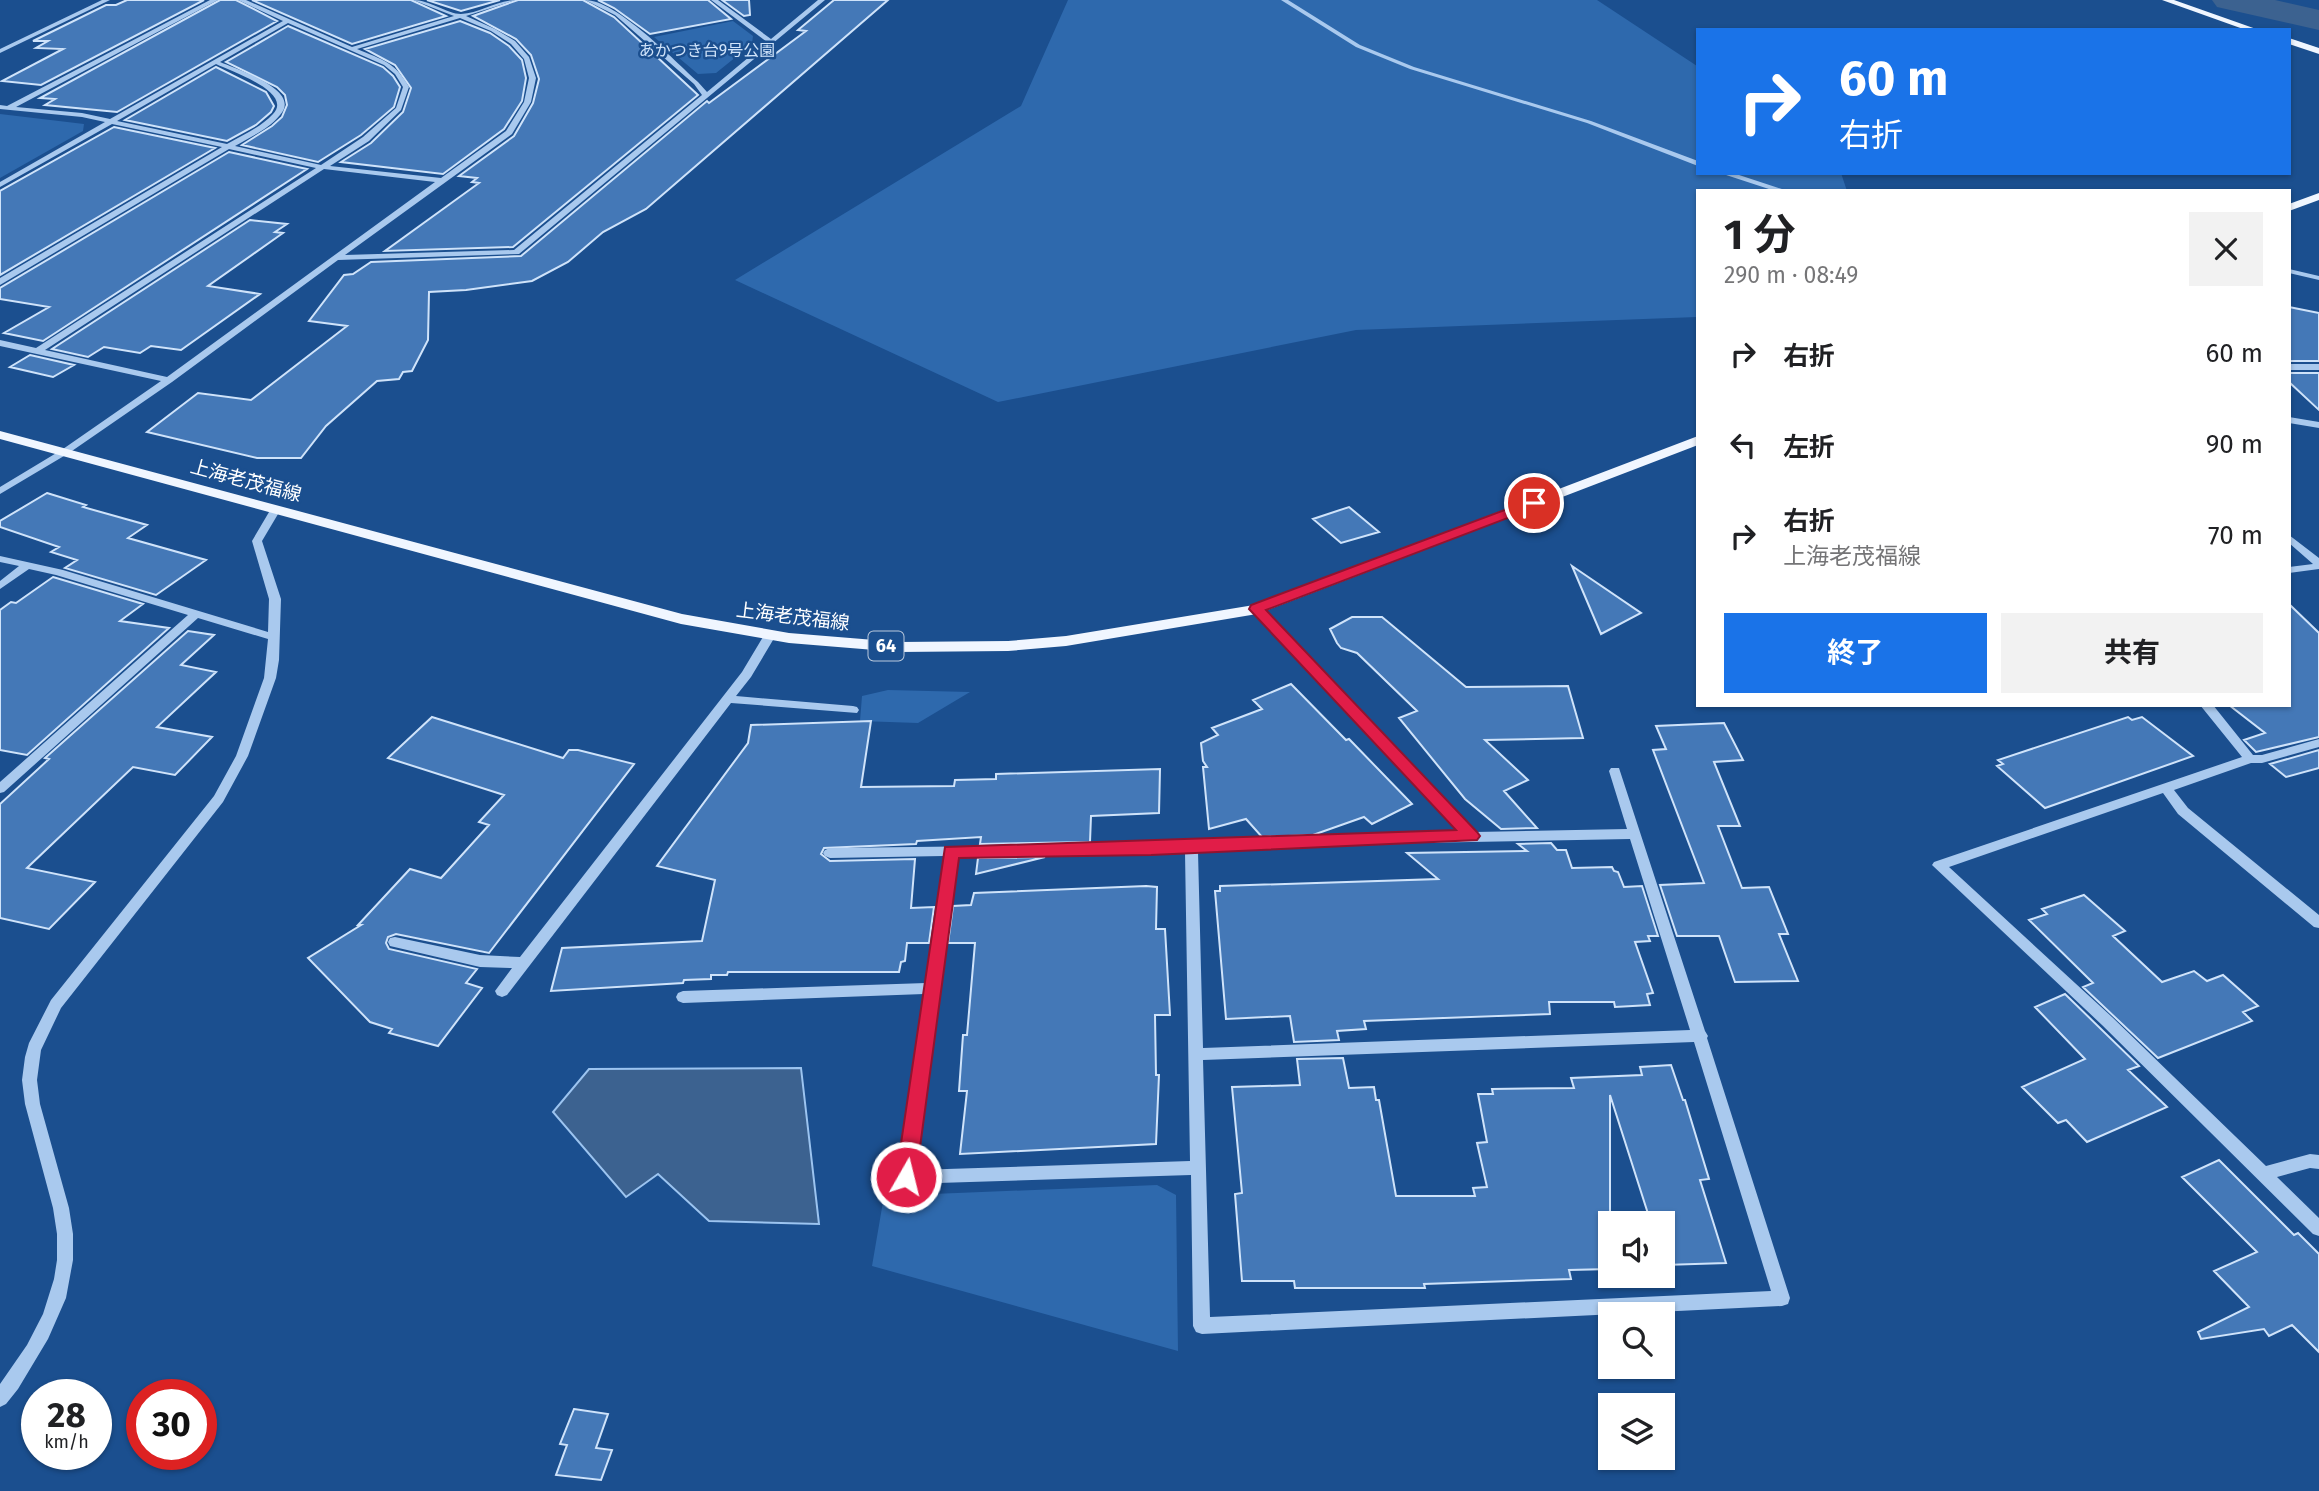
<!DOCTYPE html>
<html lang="ja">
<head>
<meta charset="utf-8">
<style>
  :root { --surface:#fff; --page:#f2f2f2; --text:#202124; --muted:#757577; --accent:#1a73e8 }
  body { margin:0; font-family:"Fira Sans","Noto Sans JP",sans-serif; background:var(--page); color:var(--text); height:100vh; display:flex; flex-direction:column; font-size:26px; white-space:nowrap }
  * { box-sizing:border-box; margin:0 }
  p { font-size:23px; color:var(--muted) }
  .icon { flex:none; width:38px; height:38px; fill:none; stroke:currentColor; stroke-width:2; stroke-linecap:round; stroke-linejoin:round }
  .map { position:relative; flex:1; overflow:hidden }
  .side { position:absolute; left:1696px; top:189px; width:595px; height:518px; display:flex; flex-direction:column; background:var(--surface); border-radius:0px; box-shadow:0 2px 5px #0004 }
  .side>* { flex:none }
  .hud { position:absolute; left:1696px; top:28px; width:595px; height:147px; border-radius:0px; box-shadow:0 2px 5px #0004; background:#1a73e8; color:#fff; overflow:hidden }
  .buttons { position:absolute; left:1598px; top:1211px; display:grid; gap:14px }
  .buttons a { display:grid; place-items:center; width:77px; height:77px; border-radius:0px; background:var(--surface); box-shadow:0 2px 5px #0004; font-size:35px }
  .speed { position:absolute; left:21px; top:1379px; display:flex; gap:14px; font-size:35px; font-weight:700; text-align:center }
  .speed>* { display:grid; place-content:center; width:91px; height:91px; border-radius:50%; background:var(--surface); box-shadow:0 2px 5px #0004; line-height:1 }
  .speed small { font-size:18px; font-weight:400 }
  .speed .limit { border:10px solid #d22; background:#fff; color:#111 }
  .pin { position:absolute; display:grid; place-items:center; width:60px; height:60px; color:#fff; margin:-30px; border:4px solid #fff; border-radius:50%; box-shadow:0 2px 7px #0007 }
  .me { position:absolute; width:77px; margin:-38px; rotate:8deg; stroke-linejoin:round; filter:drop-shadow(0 0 5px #0008) }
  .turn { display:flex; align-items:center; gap:24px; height:147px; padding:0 28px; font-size:32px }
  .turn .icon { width:91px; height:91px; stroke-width:2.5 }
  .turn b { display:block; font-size:49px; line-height:60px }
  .round { display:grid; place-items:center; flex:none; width:74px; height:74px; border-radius:0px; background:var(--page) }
  .head { display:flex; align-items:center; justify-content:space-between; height:119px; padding:0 28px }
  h1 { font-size:42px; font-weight:700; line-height:52px }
  .button { display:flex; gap:14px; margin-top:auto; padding:14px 28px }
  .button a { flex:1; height:80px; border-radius:0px; background:var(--accent); color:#fff; font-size:28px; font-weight:700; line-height:80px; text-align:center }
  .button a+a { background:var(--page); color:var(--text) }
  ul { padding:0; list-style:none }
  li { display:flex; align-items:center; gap:21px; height:91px; padding:0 28px }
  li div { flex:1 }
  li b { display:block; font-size:26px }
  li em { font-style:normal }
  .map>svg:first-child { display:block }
  .green { fill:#2e69ad }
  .water { fill:#3c6290; stroke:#9cc4f0; stroke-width:2 }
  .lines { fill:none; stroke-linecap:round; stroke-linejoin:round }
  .river { fill:#3c6290; fill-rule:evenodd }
  .building { fill:#4478b7; stroke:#cfe3fa; stroke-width:2 }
  .minor { fill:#a9c9ee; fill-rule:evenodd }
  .major { fill:#f0f6ff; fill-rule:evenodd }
  .route { fill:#e11d48; stroke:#92132f; stroke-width:2 }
  .labels { text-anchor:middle; stroke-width:5; stroke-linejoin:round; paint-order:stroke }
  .far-park-label { font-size:16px; fill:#cfe3fa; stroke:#1b4f8f }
  .shield { fill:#1b4f8f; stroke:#bbcadd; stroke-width:2 }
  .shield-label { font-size:18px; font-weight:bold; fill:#fff }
  .street-label { font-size:19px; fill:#fff; stroke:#1b4f8f }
</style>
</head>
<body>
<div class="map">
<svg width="2319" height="1491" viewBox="0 0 2319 1491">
  <rect width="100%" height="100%" fill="#1b4f8f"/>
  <!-- green -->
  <path class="green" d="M1068,0h529l100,66 1,107h143l6,18h-149l-1,126 -341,13 -358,72 -263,-122 286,-174z
    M733,21l20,15 -1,8 -36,29 -18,1 -44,-37z
    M0,114l84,10 -1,7 -83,47z
    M888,690l82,2 -52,31 -58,-2 2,-25z
    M1157,1185l19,10 2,156 -306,-85 12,-70z"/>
  <!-- water -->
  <path class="water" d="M801,1068l18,156 -110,-3 -51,-47 -32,23 -73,-85 36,-43z"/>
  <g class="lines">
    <!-- river -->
    <path class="river" d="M2212,0h63l44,10v20l-102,-23z"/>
  </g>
  <!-- building -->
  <path class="building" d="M127,0h77l-163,85 -39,-4 61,-32 -27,-1 12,-7h-15l73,-36h10z
    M220,0h16l41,21 -160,91 -72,-7 10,-6 -15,-1z
    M252,0h159l35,16 -94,28z
    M427,0h73l-39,11z
    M518,0h65l31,17 84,78 -185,152 -128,4 94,-68 -7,-1 5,-4 -18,-2 55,-40 19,-33 6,-24 -8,-24 -15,-16 -43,-23z
    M598,0h110l23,19 -81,15 -36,-26z
    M722,0h27l1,15 -6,1z
    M834,0h54l-242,209 -43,23 -35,30 -36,19 -66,9 -37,2 -1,48 -16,31 -9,1 -4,7 -22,2 -51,45 -25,32h-44l-110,-26 51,-39 53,7 96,-74 -38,-5 35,-46 9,-1 18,-12 150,-6 186,-155 2,2 97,-72 -8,-1z
    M460,21l30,12 19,13 13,14 4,18 -4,23 -18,28 -61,45 -102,-12 30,-19 32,-31 8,-24 -16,-23 -30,-16z
    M288,26l95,41 10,9 7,11 -6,20 -33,28 -43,27 -76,-17 30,-19 10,-9 5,-12 -2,-10 -8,-8 -51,-25z
    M216,67l50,25 8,14 -3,6 -15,13 -29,16 -102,-21z
    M114,127l101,21 -215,127v-84z
    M229,152l78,17 -264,172 -39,-8 45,-26 -49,-8v-11z
    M250,220l37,4 -12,8 8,1 -75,53 52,8 -79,56 -30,-4 -11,7 -36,-6 -16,10 -36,-8z
    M2289,307l30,6v48h-30z
    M30,355l44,10 -21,12 -43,-10z
    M2289,373h30v37l-30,-28z
    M47,493l39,12 -3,2 64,18 -19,13 78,22 -50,35 -91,-27 12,-8 -26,-8 8,-5 -59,-20v-6z
    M1349,507l30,25 -38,11 -28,-24z
    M1572,566l69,47 -40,21z
    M53,577l90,27 -23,17 49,7 -142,127 -27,-5v-140l11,-8 5,1z
    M2289,604l30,29v104l-63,15 -12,-12 21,-7 -36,-28h60z
    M1352,617h30l84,70 102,-1 15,52 -98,2 43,40 -24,11 33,37 -36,1 -36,-30 -66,-81 18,-7 -60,-58 -16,-5 -4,-5 -7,-14z
    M188,631l26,4 -33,30 35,7 -59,55 55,10 -37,38 -42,-8 -106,101 68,14 -46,47 -49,-11v-114l49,-45 -4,-1z
    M1291,684l55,56 3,-1 63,65 -40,20 -8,-7 -51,18 -51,2 -16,-18 -37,10 -6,-62h4l-4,-6 -2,-18 17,-8 -6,-7 50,-19 -9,-9z
    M432,717l131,41 6,-8h9l56,14 -145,189 -93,-19 -8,3 -2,6 3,6 88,20 -11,14 16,5 -44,58 -49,-13 3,-4 -22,-7 -62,-64 53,-33h-3l52,-56 31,9 48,-53 -10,-3 25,-27 -116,-37z
    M2128,717l4,3 10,-3 51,39 -148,52 -48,-42 6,-2 -5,-4z
    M871,721l-10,66 93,-1 1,-6 41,-1v-5l164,-5 -1,44 -68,3 -1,26 -110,2 1,-7 -64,4 -1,3 -92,4 -3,6 9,7 85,-2 -4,49 23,-1 -5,36h-22l-2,18 -4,1 -2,10h-171l-1,3h-16v4l-27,1 -1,3 -132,8 11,-43 140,-7 13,-61 -58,-14 91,-123 3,-18z
    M1724,723l19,37 -29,2 26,64h-22l24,62 27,-1 19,47h-9l19,47 -63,1 -16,-46h-42l-17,-51 44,-2 -51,-133 13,-1 -10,-23z
    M2319,750v18l-33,9 -16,-13z
    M1551,843l6,7h9l6,18 40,-1 2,4 4,1 6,15 18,-1 16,50h-10l2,5 -15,1 18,51 -6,1 3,11 -35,2 -1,-5h-65l1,12 -186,7 2,8 -29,2 2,9 -45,2 -4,-26 -64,3 -11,-128h5v-5l218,-7 -31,-26 120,-2 -9,-7z
    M1045,857l-69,17 2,-16z
    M1146,886l11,1 -1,42h9l5,86h-15l1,60h3l-3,69 -196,10 7,-63h-8l4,-56h4l8,-92h-27l5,-37 18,-1 3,-12z
    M2084,895l41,36 -12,5 49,46 32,-11 13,10 16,-6 35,31 -15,6 9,9 -94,37 -75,-71 10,-4 -64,-63 18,-6 -5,-5z
    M2065,994l74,72 -11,4 39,37 -80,35 -21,-22 -8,3 -36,-36 63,-28 -50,-52z
    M1343,1058l6,30 25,-1 2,13h3l17,96h79l-2,-8 14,-1 -10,-44 10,-1 -9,-48h15l-1,-5 82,-1 -3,-10 71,-3 -2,-8 31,-2 12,35h2l24,79 -9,1 26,83 -62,2 -2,-42h-11l-41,-128v174l-41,1 2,9 -147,5 1,4h-130l-1,-7h-52l-7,-87 7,-1 -10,-106 68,-2 -3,-26z
    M2219,1160l75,75 4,-2 21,21v98l-27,-27 -23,11 -5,-7 -63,10 -3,-7 51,-25 -35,-36 43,-19 -75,-75z
    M574,1409l34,5 -12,34 16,2 -11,30 -45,-5 11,-30 -7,-1z"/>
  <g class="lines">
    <!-- minor -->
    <path class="minor" d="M102,0h8l-110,53v-4z
      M210,0h8l-202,107 66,6 28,6 173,-98 -45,-21h8l106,47 102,-31 -41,-16c17,0 34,14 48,14 19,-1 36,-14 55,-14l-50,16 29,13 20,12 14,16 7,21 -5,24 -19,32 -167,121 169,-5 188,-155 -8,-11 -79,-69 -30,-15c31,0 89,60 113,82l9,10 60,-50 -56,-42h7l53,39 47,-39h7l-306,254 -181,6 -166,122 -103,71 -69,41v-7l63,-38 98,-68 -161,-35v-6l36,8 280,-180 -87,-19 -229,136v-7l222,-131 -110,-23 -112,63v-5l105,-60 -23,-5 -82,-8v-4l7,1zM460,18l31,13 20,13 13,15 5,19 -5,24 -18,29 -65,47 -111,-12 39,-25 32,-31 8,-23c-14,-25 -26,-27 -52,-38zM288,23l96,42 11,9 8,13 -7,21 -33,29 -42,28 -86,-19c15,-9 34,-17 45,-31 23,-25 -44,-46 -60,-53zM216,64c14,7 78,28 57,50 -12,13 -30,21 -46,30l-110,-23zM324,169l111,13 -268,195 -122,-27z
      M1281,0h7l72,45 54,22 177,54 107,40v5l-111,-43 -177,-54 -54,-22z
      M1720,173h13l55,18h-13z
      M2289,269l30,7v4l-30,-7z
      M2289,364h30v6h-30z
      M2289,417l30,5v6l-30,-5z
      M276,506l5,3 -19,32 19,58 -2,61 -3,18 -28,78 -25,46 -162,206 -20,42 -4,30 3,24 29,104 4,26v26l-7,38 -18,41 -30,50 -12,15 -6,3v-23l27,-39 16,-31 11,-35 3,-19v-26l-4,-26 -28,-104 -3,-24 3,-23 4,-14 22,-43 163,-204 22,-40 28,-78 4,-39 -70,-21 -194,174 -4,1v-11l188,-167 -132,-40 -27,-6 -29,20v-8l19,-15 -19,-4v-6l63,14 205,62 1,-33 -17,-58 20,-34z
      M2289,535l30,23v11l-30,4v-6l24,-3 -24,-21z
      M1257,606l4,1 214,225 152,-3 -18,-58 2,-3h8l86,263 3,5 -1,2 83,260 -2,6 -6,2 -580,28 -6,-2 -3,-6 -2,-151 -285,9 -6,-2 -2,-5 26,-183 -241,9 -5,-2 -2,-4 2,-4 5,-2 243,-8 18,-127 -114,2 -5,-2 -2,-3 2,-3 5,-2 321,-4 309,-12 -207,-221 -2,-2zM1630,839l60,191 -487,18 -5,-196 218,-9zM1185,852l5,309 -275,9 42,-314zM1694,1042l77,249 -561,26 -7,-257z
      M770,631l6,4 -25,42 -15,19 117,10 4,1 2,3 -2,3 -126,-10 -224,292 -5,2 -5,-2 -2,-4 17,-23 -32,-1 -90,-21 -2,-4 2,-4 5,-1 85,18 40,2 222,-285 24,-40z
      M2200,705h13l40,50h9l57,-16v8l-57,16h-11l-77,27 14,18 131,107v13l-5,-1 -136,-113 -15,-21 -214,74 163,150 154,149 44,-12 9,1v14l-9,-1 -33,9 42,41v18l-6,-2 -211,-209 -170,-160 2,-3 308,-105z"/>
    <!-- major -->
    <path class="major" d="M2162,0h12l85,30h-13z
      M2289,38l30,10v6l-30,-10z
      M2319,193v7l-30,11v-7z
      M0,431l682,183 107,19 110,9 109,-1 58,-5 188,-31 444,-169v9l-441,169 -191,32 -58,5 -109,1 -110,-9 -108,-19 -681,-185z"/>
  </g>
  <!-- route -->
  <path class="route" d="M1534,499l7,4 -2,3 -273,104 211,222 3,4 -3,4 -326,15 -192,3 -43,319 -3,7 -7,3 -7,-3 -3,-7 49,-330 511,-17 -207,-221 2,-4z"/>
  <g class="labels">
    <!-- far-park labels -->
    <g class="far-park-label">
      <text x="707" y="56">あかつき台9号公園</text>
    </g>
    <!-- shield labels -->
    <rect class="shield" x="868.5" y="631.5" width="35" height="29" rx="5"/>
    <g class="shield-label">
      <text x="886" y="652">64</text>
    </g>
    <!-- street labels -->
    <g class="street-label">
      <text transform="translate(246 480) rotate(15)" y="7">上海老茂福線</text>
      <text transform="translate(793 616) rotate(7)" y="7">上海老茂福線</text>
    </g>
  </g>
</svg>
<div class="buttons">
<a><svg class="icon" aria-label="sound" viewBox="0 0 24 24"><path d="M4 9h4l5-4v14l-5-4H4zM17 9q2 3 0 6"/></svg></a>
<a><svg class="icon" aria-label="search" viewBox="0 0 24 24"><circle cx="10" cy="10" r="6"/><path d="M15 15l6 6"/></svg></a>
<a><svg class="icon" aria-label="layers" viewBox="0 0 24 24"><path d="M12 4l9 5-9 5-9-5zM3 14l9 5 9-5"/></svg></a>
</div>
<div class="speed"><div>28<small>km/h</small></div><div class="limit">30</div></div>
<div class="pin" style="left:1534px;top:503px;background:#d93025"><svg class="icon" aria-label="arrive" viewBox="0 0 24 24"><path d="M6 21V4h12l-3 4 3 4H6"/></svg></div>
<svg class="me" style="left:906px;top:1177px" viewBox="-20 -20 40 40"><circle r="17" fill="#e11d48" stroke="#fff" stroke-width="3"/><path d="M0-11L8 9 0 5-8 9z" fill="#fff"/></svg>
<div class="hud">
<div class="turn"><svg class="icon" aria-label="right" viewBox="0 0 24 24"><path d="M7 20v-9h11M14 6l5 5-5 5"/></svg><div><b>60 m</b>右折</div></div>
</div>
<section class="side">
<div class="head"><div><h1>1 分</h1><p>290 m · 08:49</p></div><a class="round"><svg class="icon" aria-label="close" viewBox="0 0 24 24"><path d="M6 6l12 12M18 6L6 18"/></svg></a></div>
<ul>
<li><svg class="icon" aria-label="right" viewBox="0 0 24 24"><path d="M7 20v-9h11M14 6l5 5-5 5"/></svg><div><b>右折</b></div><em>60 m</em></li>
<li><svg class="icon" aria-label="left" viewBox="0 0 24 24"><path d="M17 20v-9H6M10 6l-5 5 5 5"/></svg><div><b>左折</b></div><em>90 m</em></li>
<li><svg class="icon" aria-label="right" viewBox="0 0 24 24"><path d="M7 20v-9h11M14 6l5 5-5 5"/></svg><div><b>右折</b><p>上海老茂福線</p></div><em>70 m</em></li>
</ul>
<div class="button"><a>終了</a><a>共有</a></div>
</section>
</div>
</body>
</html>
